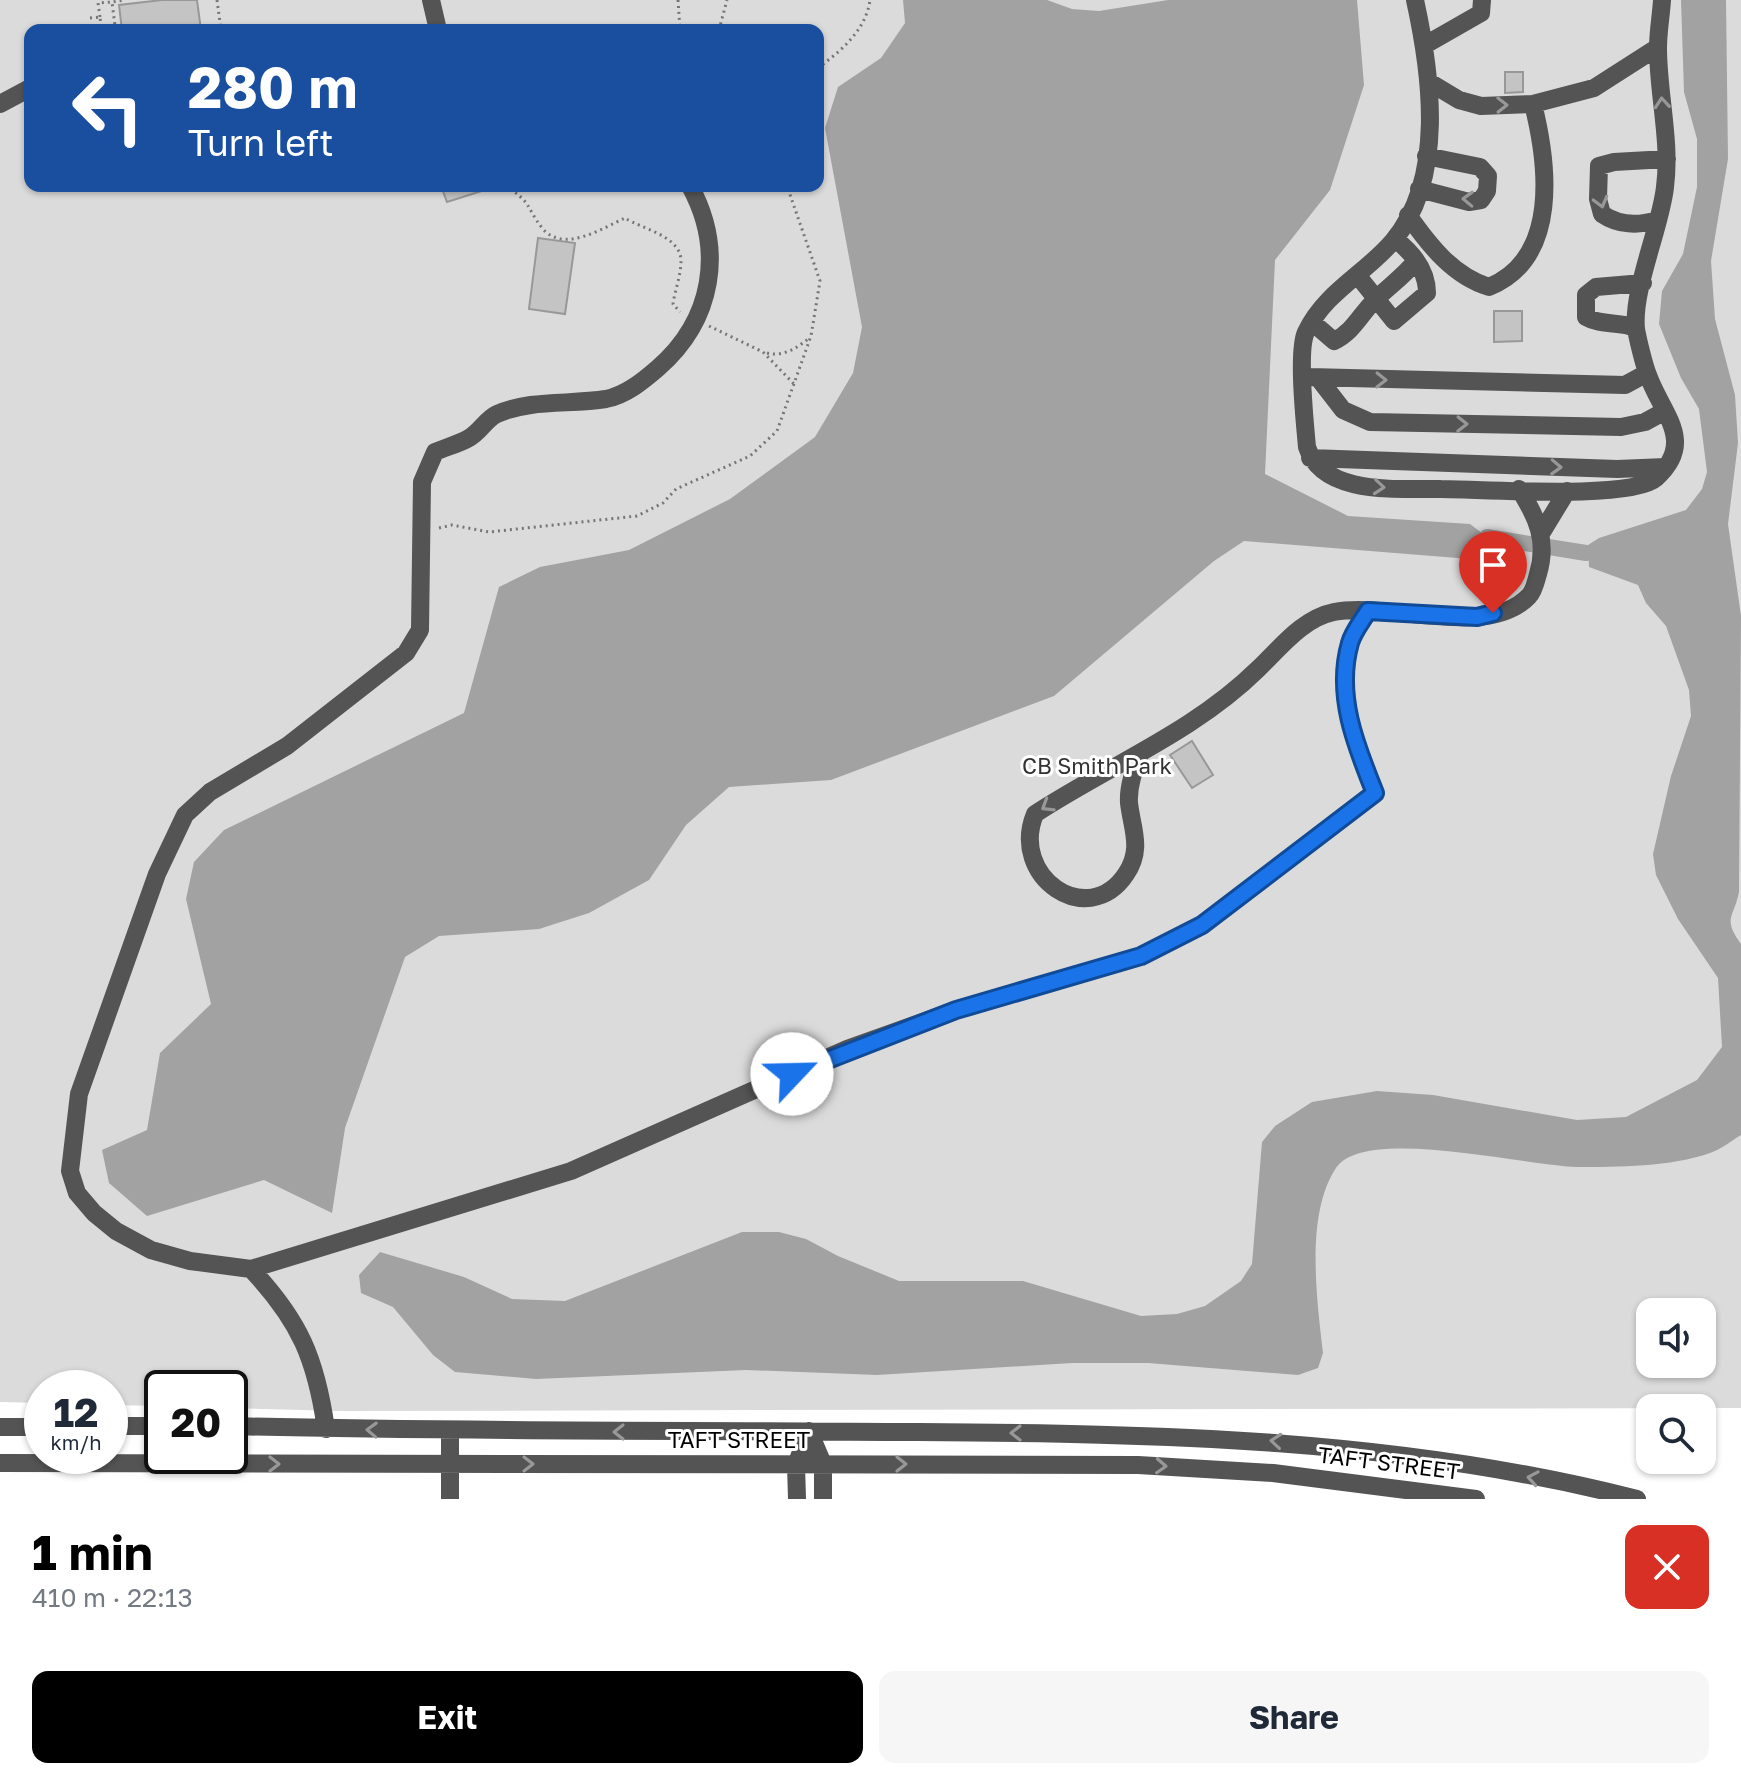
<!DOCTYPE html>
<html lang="en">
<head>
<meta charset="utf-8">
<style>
  :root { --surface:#fff; --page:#f6f6f7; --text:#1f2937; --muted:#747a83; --accent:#000 }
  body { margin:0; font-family:"Golos Text",sans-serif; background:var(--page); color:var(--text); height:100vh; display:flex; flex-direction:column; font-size:30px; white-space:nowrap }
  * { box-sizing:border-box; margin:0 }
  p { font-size:26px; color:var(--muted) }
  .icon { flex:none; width:44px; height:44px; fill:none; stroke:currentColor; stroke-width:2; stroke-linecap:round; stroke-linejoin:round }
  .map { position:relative; height:1499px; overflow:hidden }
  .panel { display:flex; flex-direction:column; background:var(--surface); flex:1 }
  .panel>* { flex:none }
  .top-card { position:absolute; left:24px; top:24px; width:800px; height:168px; border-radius:16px; box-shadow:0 2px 6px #0004; background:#1a4fa0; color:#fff; overflow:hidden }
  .buttons { position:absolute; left:1636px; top:1298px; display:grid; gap:16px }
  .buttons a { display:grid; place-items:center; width:80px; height:80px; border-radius:16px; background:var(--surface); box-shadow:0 2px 6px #0004; font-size:40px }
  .speed { position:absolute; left:24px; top:1370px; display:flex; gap:16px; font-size:40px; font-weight:700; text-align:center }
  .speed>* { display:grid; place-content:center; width:104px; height:104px; border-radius:50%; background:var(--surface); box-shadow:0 2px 6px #0004; line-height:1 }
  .speed small { font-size:20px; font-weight:400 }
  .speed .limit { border:4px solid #111; border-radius:12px; background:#fff; color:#111 }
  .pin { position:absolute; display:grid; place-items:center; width:68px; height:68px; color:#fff; margin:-82px -34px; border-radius:50% 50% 50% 0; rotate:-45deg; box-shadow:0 0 8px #0007 }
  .pin .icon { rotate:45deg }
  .me { position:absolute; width:88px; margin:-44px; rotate:66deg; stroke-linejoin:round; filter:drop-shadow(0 0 6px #0008) }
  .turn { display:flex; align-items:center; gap:28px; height:168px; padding:0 32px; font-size:36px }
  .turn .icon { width:104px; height:104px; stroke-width:2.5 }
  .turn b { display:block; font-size:56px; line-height:68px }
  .round { display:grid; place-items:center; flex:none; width:84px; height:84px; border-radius:16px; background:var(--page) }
  .overview { display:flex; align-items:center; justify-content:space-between; height:136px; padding:0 32px }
  h1 { font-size:48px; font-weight:700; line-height:60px; color:var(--accent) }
  .button { display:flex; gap:16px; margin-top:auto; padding:16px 32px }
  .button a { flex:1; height:92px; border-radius:16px; background:var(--accent); color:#fff; font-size:32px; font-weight:700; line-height:92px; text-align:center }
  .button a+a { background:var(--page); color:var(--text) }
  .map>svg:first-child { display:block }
  .green { fill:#dbdbdb; fill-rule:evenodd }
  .water { fill:#a2a2a2 }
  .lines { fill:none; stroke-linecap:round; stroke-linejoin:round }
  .canal { stroke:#a2a2a2; stroke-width:16 }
  .building { fill:#c4c4c4; stroke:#989898; stroke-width:2 }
  .path { stroke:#767676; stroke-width:3; stroke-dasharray:2 4; stroke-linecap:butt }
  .minor { stroke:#545454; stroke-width:18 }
  .oneway { stroke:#989898 }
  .route-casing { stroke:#114b97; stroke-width:20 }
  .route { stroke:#1a73e8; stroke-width:14 }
  .labels { text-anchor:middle; stroke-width:6; stroke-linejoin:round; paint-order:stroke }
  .park-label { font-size:22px; fill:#323232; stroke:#fff }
  .street-label { font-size:22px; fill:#000; stroke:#fff }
</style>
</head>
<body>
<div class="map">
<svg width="1741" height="1499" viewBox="0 0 1741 1499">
  <rect width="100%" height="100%" fill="#fff"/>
  <!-- green -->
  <path class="green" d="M0,0h1741v1408l-1401,3 -110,-3v-20h-68v18l-52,-1v-17h-68v15l-42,-1zM30,30h788v156h-788zM1650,1312h52v52h-52z"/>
  <!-- water -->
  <path class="water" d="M903,0h144l25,9 27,2 69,-11h189l7,85 -34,105 -55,70 -10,214 83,42 122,8 17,13 -17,22 -226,-18 -30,20 -160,135 -223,84 -102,7 -43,38 -37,55 -60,33 -50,16 -100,7 -34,21 -60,171 -13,85 -68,-33 -117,36 -38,-33 -7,-33 45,-20 13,-77 51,-49 -25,-105 8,-37 30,-32 240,-117 35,-126 41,-20 89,-17 101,-51 85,-62 38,-64 9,-46 -37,-199 13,-41 43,-29 24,-35z
    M1681,0h45l2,159 -17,102 4,58 20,76 3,48 -10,81 13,92 -2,276c-5,26 -17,26 2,52v191c-10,6 -21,15 -31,18 -39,14 -92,14 -133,14 -51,-1 -213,-42 -241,1 -31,46 -19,133 -13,185l-5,15 -20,7 -150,-12h-76l-195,12 -131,-5 -210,9 -81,-7 -22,-17 -40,-48 -32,-14 -2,-18 21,-23 84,25 48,22 53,2 177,-69h37l27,7 32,17 61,25h124l118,35 36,-2 28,-8 36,-25 11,-17 10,-122 13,-16 37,-24 65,-11 56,4 144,25 49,-3 71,-37 25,-33 -4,-69 -40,-59 -22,-44 -3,-21 18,-78 20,-60 -2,-26 -23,-64 -20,-23 -8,-18 -49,-18 -1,-22 11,-7 87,-28 16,-21 5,-17 -8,-63 -18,-31 -22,-54 3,-33 21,-37 14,-67v-48l-13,-47z"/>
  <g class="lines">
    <!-- canal -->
    <path class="canal" d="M1487,537l99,16"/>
  </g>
  <!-- building -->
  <path class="building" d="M162,0h35l4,30h-79l-3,-25z
    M1505,72h18v20l-18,1z
    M441,186h47v3l-41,13z
    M538,238l37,5 -10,71 -36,-5z
    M1494,311h28v30l-28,1z
    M1192,741l21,34 -21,13 -22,-33z"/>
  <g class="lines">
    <!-- path -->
    <path class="path" d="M217,0l4,30
      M678,0l2,30
      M100,17l-2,-14 14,-1
      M90,18l10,-1 1,10 14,-1 -3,-24 13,-2
      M719,30l8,-30
      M818,68c23,-17 48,-38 52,-68
      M505,186c27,16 21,21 37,42 21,26 61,0 83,-10 17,11 56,18 56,43 0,14 -6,29 -8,43l7,8
      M709,326l54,26 31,32
      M767,353c16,4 31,-5 43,-16
      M439,528l13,-3 37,7 148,-16 26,-13 13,-14 74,-33 27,-25 34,-95 9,-55 -33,-95"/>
    <!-- minor -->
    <path class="minor" d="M431,0l7,30
      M1415,0c16,73 31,178 -22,241 -28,33 -68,51 -87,91 -9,19 -1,92 1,115 16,50 94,41 134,42 40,0 191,11 215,-11 41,-37 5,-65 -8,-103 -4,-10 -10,-35 -12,-46 -4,-39 25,-103 29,-142 6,-46 -7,-93 -7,-139 0,-16 3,-32 4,-48
      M1425,45l56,-32 1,-13
      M1429,82l30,18 22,6 52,-2 61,-16 64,-41
      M0,104l30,-16
      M690,186c35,64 23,134 -32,182 -15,13 -32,27 -52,31 -36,6 -75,0 -109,15 -11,5 -17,18 -28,24 -10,6 -23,9 -34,14l-13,30 -2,148 -14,23 -119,93 -77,46 -25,23 -28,59 -78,220 -9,77 7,22 17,20 22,18 35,19 39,11 61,8 320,-98 276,-122 109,-39 185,-54 61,-31 173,-132c-19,-47 -40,-98 -25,-150 3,-11 12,-22 18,-32
      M1419,189l50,13 12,-2 6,-9 1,-15 -8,-9 -54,-11
      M1408,215c21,30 45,61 81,72 71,-29 59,-123 44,-183
      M1657,220c-19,6 -39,5 -55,-6l-4,-15 1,-33 15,-4 53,-3
      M1358,276l36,45 33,-28c0,-23 -14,-40 -32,-54
      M1312,322l22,19c19,-9 26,-26 40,-40 14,-14 29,-24 42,-40
      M1636,328c-16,-7 -35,-2 -50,-11v-22l10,-8 47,-4
      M1310,377l315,8 22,-12
      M1319,379l24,31 27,12 251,5 24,-5 20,-11
      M1310,458l307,11 49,-2
      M1542,532l25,-41
      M1140,755c-6,15 -12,31 -11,48 3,26 14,46 -3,71 -38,57 -117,3 -91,-60 75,-49 159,-82 223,-145 22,-21 45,-51 76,-57 55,-11 154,28 195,-16 5,-5 7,-15 9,-22 10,-33 -1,-57 -19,-85
      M251,1269c49,52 65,90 75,160
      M110,1426h52
      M230,1426c229,6 459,4 688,6 243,2 481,6 719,67
      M0,1427h42
      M809,1431l14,33v35
      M0,1463l1138,2 135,8 203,26
      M450,1499v-67
      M797,1499l-1,-34 13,-34"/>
  </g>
  <!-- one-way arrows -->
  <defs><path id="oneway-chevron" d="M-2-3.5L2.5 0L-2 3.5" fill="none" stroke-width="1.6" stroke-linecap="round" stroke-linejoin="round" transform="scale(2)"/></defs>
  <g class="oneway">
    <use href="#oneway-chevron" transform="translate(1662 103) rotate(-95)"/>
    <use href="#oneway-chevron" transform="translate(1502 105) rotate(-1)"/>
    <use href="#oneway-chevron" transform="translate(1468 199) rotate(-178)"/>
    <use href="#oneway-chevron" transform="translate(1601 202) rotate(75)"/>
    <use href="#oneway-chevron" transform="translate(1381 380) rotate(1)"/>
    <use href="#oneway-chevron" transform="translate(1462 424) rotate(1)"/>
    <use href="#oneway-chevron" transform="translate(1556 467) rotate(2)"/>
    <use href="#oneway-chevron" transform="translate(1379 487) rotate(5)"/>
    <use href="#oneway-chevron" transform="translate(1047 806) rotate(148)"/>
    <use href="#oneway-chevron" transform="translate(372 1430) rotate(-178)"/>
    <use href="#oneway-chevron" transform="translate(619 1432) rotate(180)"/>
    <use href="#oneway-chevron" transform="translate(1016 1433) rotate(-180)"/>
    <use href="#oneway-chevron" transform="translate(1276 1441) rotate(-175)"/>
    <use href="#oneway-chevron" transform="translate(274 1464)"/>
    <use href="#oneway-chevron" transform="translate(528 1464)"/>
    <use href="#oneway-chevron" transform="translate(901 1464)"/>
    <use href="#oneway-chevron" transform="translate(1161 1466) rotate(3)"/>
    <use href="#oneway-chevron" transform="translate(1533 1478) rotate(-170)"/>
  </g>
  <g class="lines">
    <defs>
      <path id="route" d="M792,1074l164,-64 185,-54 61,-31 173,-132c-19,-47 -40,-98 -25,-150 3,-11 12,-22 18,-32l109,6 16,-4"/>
    </defs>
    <!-- route casing -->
    <use href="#route" class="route-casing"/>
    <!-- route -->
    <use href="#route" class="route"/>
  </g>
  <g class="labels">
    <!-- park labels -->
    <g class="park-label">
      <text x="1097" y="774">CB Smith Park</text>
    </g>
    <!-- street labels -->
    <g class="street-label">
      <text x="739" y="1448">TAFT STREET</text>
      <text transform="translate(1389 1463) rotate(7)" y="8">TAFT STREET</text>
    </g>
  </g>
</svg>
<div class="buttons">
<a><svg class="icon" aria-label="sound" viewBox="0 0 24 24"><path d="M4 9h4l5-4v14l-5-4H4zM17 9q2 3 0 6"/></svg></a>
<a><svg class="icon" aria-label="search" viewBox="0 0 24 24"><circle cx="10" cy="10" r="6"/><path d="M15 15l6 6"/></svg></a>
</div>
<div class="speed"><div>12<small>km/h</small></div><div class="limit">20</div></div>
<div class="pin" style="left:1493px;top:613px;background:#d93025"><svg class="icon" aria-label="arrive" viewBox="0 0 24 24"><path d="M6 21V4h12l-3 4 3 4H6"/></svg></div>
<svg class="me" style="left:792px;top:1074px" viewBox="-20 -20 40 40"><circle r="19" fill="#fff"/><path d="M0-13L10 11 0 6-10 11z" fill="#1a73e8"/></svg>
<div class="top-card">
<div class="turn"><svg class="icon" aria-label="left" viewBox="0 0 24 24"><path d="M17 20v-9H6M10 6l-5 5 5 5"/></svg><div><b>280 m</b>Turn left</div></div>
</div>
</div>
<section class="panel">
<div class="overview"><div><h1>1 min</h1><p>410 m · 22:13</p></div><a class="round" style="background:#d93025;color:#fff"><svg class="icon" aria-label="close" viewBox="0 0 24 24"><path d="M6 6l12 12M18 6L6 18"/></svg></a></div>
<div class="button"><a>Exit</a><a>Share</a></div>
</section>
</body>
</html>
